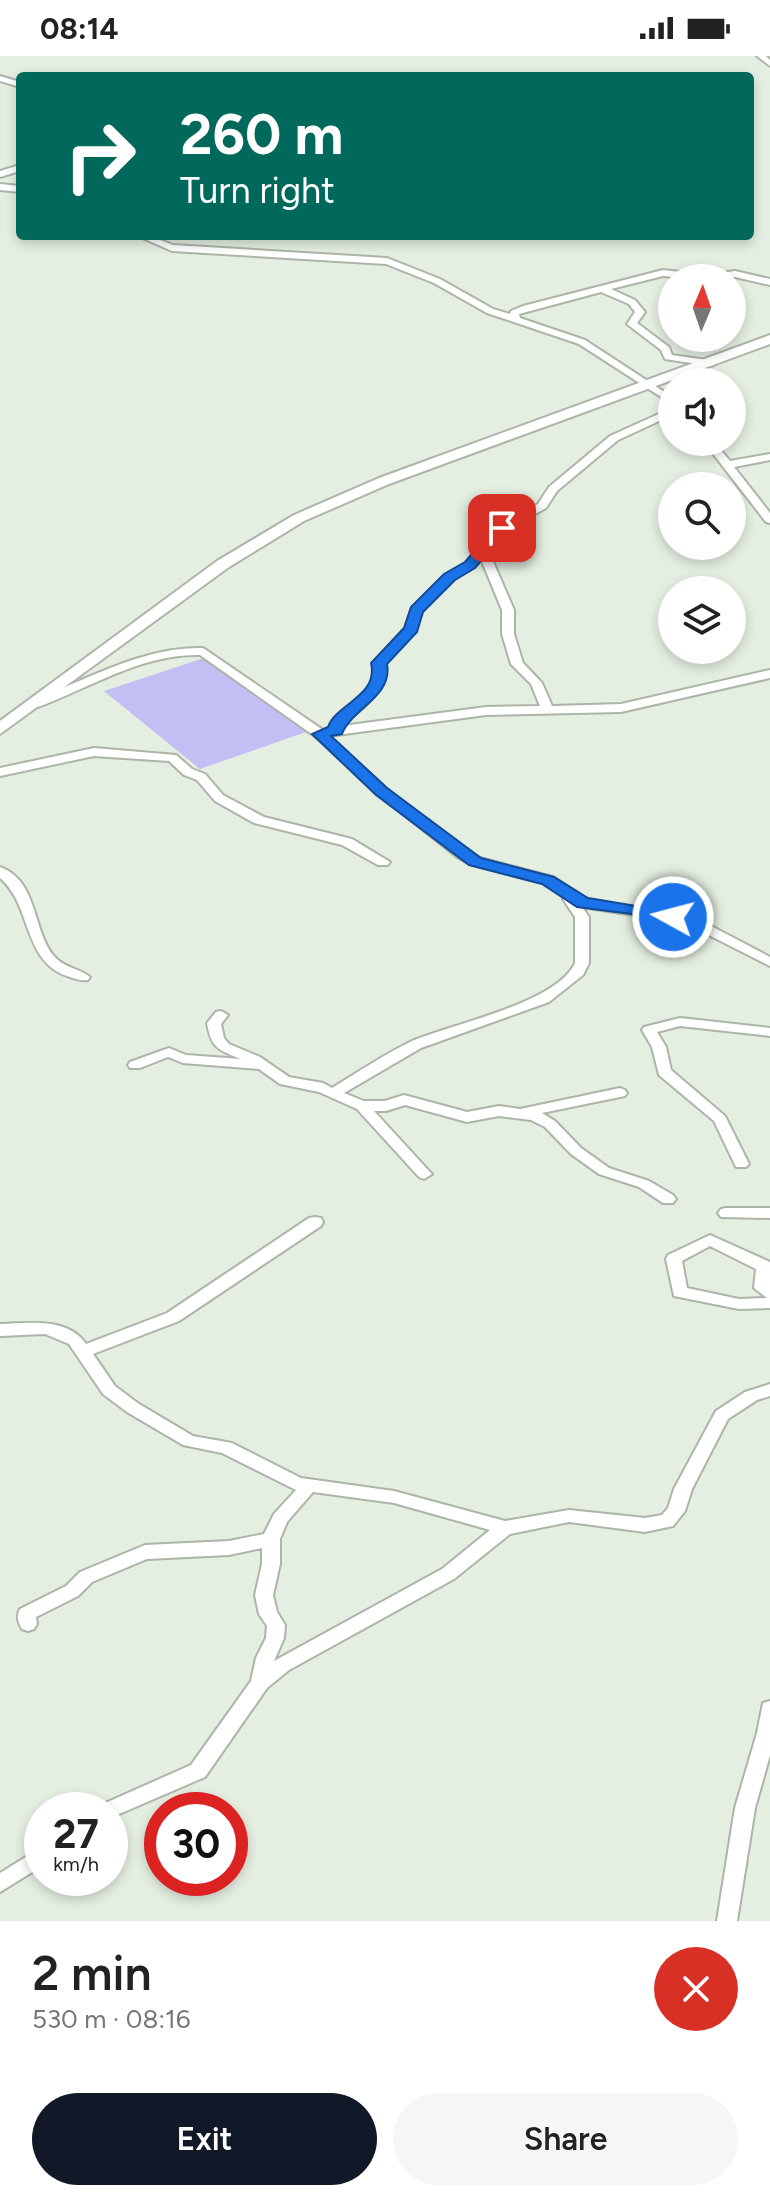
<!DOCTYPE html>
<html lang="en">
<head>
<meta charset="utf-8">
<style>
  :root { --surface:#fff; --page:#f6f6f6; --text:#222; --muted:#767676; --accent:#111827 }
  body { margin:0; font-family:Figtree,sans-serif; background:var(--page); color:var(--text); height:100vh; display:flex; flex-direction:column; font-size:30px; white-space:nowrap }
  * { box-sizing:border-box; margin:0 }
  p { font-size:26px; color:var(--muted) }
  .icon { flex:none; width:44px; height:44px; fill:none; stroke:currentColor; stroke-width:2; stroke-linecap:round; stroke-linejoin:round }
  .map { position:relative; height:1865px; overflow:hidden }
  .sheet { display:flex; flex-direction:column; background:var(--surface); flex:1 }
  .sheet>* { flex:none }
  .banner { position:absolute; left:16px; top:16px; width:738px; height:168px; border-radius:8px; box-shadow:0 4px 12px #0003; background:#00695c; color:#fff; overflow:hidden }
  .needle { width:52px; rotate:2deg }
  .tools { position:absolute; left:658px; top:208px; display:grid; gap:16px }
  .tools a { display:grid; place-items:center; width:88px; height:88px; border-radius:50%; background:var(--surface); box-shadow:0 4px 12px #0003; font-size:40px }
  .speed { position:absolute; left:24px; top:1736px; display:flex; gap:16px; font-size:40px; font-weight:700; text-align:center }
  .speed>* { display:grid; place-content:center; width:104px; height:104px; border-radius:50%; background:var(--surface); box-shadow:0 4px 12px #0003; line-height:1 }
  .speed small { font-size:20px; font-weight:400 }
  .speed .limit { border:12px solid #d22; background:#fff; color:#111 }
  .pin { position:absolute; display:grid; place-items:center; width:68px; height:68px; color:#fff; margin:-34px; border-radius:16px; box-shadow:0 4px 12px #0006 }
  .me { position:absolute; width:88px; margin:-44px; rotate:277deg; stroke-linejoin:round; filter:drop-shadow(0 0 6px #0008) }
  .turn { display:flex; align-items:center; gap:28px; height:168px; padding:0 32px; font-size:36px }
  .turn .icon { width:104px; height:104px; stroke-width:2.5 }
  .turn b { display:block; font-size:56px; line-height:68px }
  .round { display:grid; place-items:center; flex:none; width:84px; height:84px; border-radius:42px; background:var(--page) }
  .overview { display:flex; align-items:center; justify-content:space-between; height:136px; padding:0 32px }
  h1 { font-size:48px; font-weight:600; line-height:60px }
  .cta { display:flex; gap:16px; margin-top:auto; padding:16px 32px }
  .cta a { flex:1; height:92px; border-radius:48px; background:var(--accent); color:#fff; font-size:32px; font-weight:600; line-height:92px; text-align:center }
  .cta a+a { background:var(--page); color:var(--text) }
  .status { display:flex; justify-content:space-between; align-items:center; height:56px; padding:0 40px; background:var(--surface); direction:ltr }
  .status svg { height:22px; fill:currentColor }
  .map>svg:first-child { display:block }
  .green { fill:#c3bef4 }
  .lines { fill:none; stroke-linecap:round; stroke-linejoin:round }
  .minor-casing { stroke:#abb5a8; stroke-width:4 }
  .secondary-casing { stroke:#abb5a8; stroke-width:4 }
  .minor { fill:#fff; fill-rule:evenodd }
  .secondary { fill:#fff; fill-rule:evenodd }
  .route { fill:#1a73e8; stroke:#114b97; stroke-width:2 }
</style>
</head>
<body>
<div class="status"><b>08:14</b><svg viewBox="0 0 49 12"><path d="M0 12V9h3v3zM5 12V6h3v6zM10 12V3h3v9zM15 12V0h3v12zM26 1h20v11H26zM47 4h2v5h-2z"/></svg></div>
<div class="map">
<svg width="770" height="1865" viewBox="0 0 770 1865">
  <rect width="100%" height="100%" fill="#e4efe1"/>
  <!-- green -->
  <path class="green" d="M207,601l99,75 -106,37 -96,-78z"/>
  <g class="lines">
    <defs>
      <path id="minor" d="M757,0h9l4,4v6z
        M0,20l20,6v5l-20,-6z
        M20,109v6l-20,6v-6z
        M0,128l20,2v6l-20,-2z
        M138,180h12l23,9 214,13 53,21 53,30 17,5 1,-3 12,-5 140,-36 44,5 28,-4 35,8v6l-35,-8 -52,1 -20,-2 -52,13 24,11 10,12 -8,11 32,24 3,8 42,6v4l-3,1 -46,-7 -4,-9 -34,-26 8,-12 -6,-8 -28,-12 -82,22 1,4 65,22 87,57v7l-93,-60 -92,-31 -53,-30 -48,-19 -214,-13z
        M672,352v7l-54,25 -61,51 -11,17 -40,22 -18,20 26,60v24l9,29 19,20 10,23 69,-2 149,-34v8l-149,34 -135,3 -157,21 57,52 81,63 13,7 73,19 34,23 107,17 76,40v9l-85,-43 -103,-16 7,10v46l-6,12 -34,27 -128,46 -77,45 20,8h21l19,-6 63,17 32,-6 21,3 100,-21 5,2 2,3 -2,3 -83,17 13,8 26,27 28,20 40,13 24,14 3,4 -3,4h-10l-24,-16 -40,-13 -28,-20 -26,-27 -14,-7 -32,-4 -32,6 -62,-17 -19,6h-12l55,60 3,3 -8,5 -5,-2 -62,-68 -38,-17 -39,-8 -21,-15 -76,-6 -15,-6 -28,11h-10l-2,-3 2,-3 39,-14 17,7 55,4c-23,-9 -30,-11 -34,-36l9,-11 5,-1 7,4 -7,9 3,14 5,6 31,13 29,20 34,6 9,5c26,-16 53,-34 80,-47 40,-17 145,-38 163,-78v-46l-12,-18 2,-2 -22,-14 -73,-19 -13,-7 -79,-63 -62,-57 -116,-82c-56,-2 -111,33 -162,52h-8l-2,-3 2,-3c55,-20 113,-55 173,-53l120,82 7,-2c6,-23 46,-22 43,-65l32,-35 7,-20 34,-33 20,-12 32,-37 40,-22 11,-17 61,-51zM481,503l21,51v24l9,30 20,20 9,22 -54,1 -144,19c19,-18 45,-32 43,-62l30,-33 7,-20 9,-11 23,-21 20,-12z
        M704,386h10l16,19 40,-7v6l-36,7 36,46v10l-4,-1z
        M94,692l82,7 16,14 13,5 18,21 41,22 88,22 38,23 -2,3h-10l-36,-20 -88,-22 -39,-22 -18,-21 -13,-5 -15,-14 -75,-5 -94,20v-8z
        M0,811c38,14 32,61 53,88 10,13 26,13 37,22l-2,3c-7,1 -12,-1 -18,-3 -48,-14 -37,-71 -70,-99z
        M680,962l90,10v8l-90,-10 -23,6 9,15 5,23 54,46 24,48 -3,3h-10l-22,-46 -55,-46 -7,-28 -10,-17 2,-3z
        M726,1152h44v10l-49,-1 -3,-4 3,-4z
        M315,1161l6,1 2,4 -2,4 -142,95 -86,33 22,32 24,18 54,32 39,7 69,35 93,13 111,30 64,-11 76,8 17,-3 6,-7 6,-19 42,-78 29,-19 25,-8v12l-13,4 -29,19 -36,70 -7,22 -12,15 -28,6 -76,-10 -59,12 -56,45 -165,91 -22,18 -62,89 -95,41v-8h-10l3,-6 88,-39 60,-84 5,-23 10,-20 1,-12 -8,-12 -4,-19 7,-31v-16l-33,7 -82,4 -55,23 -14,14 -42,21 1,7 -3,5 -6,2 -6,-2c-4,-7 -6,-13 -2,-20l46,-23 14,-14 65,-27 84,-4 35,-7 10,-20 22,-24 -74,-37 -39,-8 -56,-33 -24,-18 -34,-50 -24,-10 -45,2v-12c28,-1 68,-7 86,20l81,-31 142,-95zM313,1436l81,11 96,27 -48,39 -168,92 10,-23 1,-13 -8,-13 -4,-17 7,-31v-25l7,-17z
        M710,1179l60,27v46l-31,1 -65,-13 -8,-37 2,-4zM710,1190l46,23 -2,19 13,10 -28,1 -52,-11 -5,-27z
        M770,1645v54l-15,53 -18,113h-20l18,-113 22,-75 6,-30z
        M42,1791v19l-42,26v-19z"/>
      <path id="secondary" d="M770,279v9l-381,140 -85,37 -75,46 -229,167v-13l217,-160 77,-46 85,-37z"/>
    </defs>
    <!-- minor casing -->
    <use href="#minor" class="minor-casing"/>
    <!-- secondary casing -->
    <use href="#secondary" class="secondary-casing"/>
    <!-- minor -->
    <use href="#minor" class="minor"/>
    <!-- secondary -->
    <use href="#secondary" class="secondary"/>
  </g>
  <!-- route -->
  <path class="route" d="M497,469l12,3 -34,40 -20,12 -32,32 -6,20 -30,32c6,33 -36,45 -45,70l-11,2 56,52 94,70 73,19 34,21 91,15v7l-102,-13 -35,-23 -73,-19 -93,-70 -64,-61 16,-7c8,-23 51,-31 43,-64l33,-35 7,-21 33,-33 21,-12z"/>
</svg>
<div class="tools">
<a><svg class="needle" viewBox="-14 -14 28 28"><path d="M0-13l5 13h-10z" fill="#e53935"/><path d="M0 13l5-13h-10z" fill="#767676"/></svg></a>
<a><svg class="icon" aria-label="sound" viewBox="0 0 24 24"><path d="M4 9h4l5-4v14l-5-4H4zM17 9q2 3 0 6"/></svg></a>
<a><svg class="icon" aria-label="search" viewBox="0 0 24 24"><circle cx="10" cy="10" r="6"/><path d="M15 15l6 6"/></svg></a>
<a><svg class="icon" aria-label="layers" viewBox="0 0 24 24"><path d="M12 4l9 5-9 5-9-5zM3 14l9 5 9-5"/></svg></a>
</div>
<div class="speed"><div>27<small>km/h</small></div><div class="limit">30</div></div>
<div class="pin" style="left:502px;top:472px;background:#d93025"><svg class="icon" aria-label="arrive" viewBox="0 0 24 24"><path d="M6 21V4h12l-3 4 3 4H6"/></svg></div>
<svg class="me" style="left:673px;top:861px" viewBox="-20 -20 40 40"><circle r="17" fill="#1a73e8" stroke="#fff" stroke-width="3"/><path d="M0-11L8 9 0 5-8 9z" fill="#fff"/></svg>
<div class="banner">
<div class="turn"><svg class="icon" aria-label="right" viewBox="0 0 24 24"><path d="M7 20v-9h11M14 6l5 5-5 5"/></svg><div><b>260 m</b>Turn right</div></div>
</div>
</div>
<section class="sheet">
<div class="overview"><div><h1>2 min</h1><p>530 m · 08:16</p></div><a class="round" style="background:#d93025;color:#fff"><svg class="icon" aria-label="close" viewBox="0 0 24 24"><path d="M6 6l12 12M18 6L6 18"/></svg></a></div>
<div class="cta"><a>Exit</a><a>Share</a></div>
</section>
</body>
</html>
